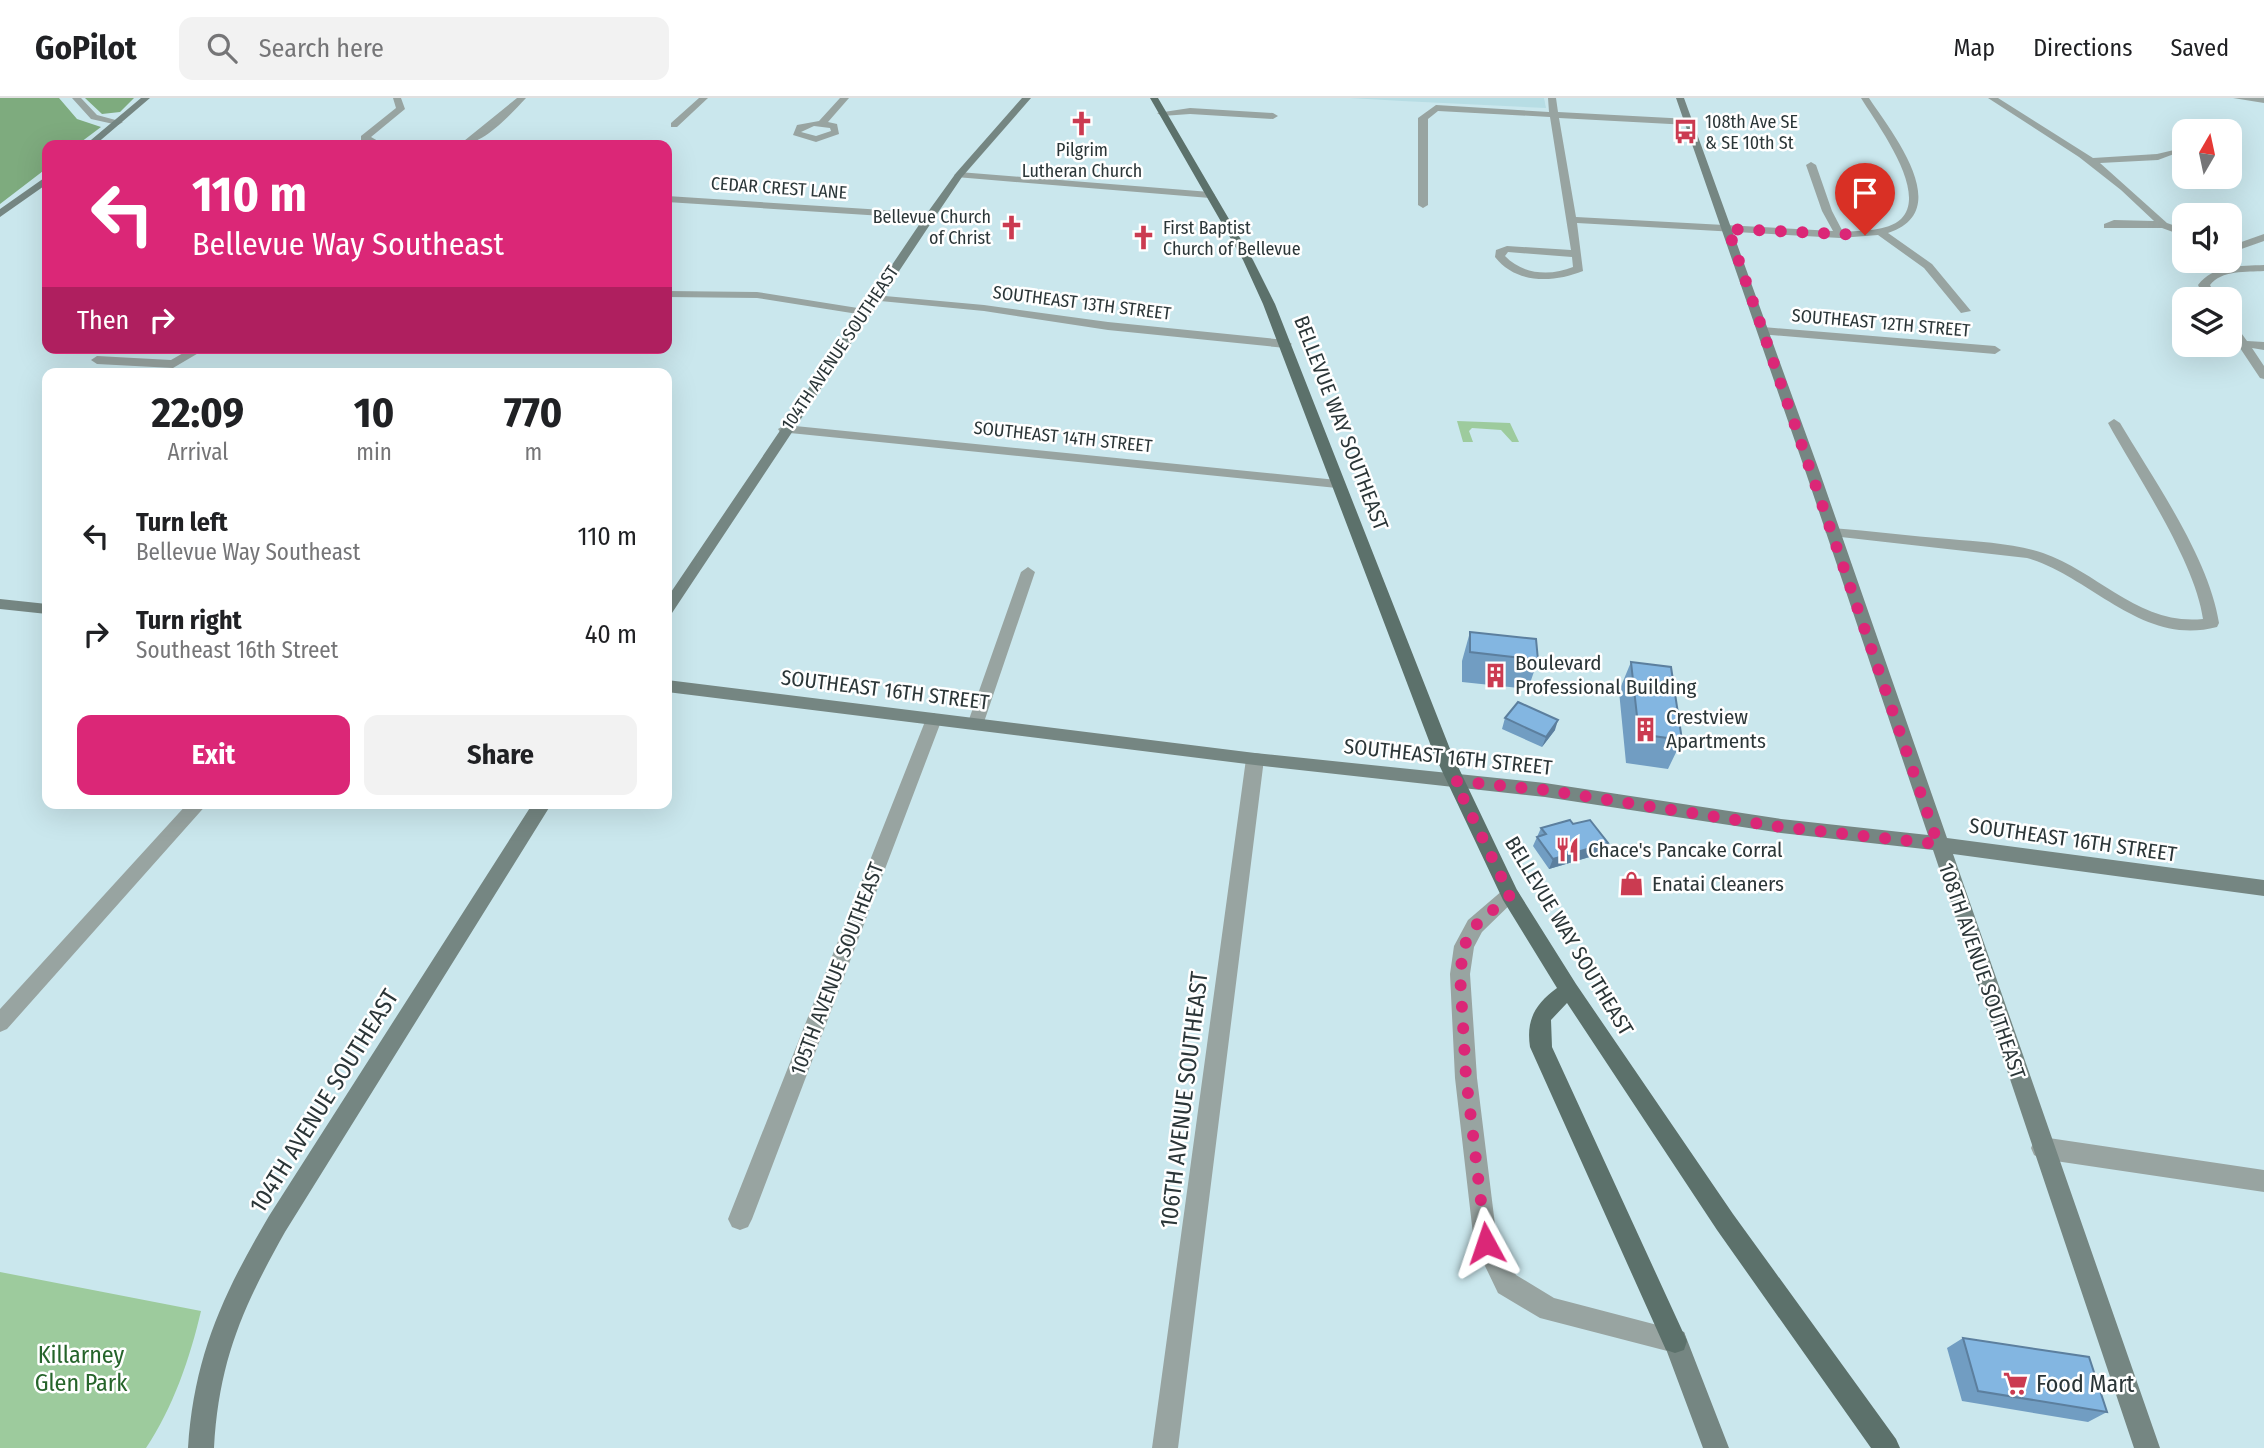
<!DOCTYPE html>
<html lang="en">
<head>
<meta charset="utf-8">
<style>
  :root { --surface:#fff; --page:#f2f2f2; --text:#202124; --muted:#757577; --line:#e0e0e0; --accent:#db2777 }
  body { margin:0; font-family:"Fira Sans Condensed",sans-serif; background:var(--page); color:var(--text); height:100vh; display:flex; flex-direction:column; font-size:26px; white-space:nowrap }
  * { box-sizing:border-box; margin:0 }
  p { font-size:23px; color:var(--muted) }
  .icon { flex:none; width:38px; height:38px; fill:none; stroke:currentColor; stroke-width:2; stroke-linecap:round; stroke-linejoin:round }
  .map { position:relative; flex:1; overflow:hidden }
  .panel { position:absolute; left:42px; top:270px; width:630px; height:441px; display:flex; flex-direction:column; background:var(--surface); border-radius:14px; box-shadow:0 7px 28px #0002 }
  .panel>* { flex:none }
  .hud { position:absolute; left:42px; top:42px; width:630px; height:214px; border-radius:14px; box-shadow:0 7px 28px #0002; background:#db2777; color:#fff; overflow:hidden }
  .needle { width:46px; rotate:9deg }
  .controls { position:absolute; left:2172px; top:21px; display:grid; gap:14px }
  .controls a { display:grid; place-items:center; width:70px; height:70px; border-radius:14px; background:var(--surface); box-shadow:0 7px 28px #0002; font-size:35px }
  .pin { position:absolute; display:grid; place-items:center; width:60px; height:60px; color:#fff; margin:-72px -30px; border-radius:50% 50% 50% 0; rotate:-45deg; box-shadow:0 0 7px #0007 }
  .pin .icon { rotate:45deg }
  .me { position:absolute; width:77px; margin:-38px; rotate:355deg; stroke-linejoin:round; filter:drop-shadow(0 0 5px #0008) }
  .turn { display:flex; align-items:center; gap:24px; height:147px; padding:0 35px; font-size:32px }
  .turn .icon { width:91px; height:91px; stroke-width:2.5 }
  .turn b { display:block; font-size:49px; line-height:60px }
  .then { display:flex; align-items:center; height:66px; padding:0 35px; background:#0003; gap:14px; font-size:26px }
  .eta { display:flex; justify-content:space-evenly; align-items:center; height:119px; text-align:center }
  .eta b { font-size:42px; font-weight:700; line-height:49px }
  .action { display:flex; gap:14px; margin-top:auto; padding:14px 35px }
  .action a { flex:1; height:80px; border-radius:14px; background:var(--accent); color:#fff; font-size:28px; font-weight:700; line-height:80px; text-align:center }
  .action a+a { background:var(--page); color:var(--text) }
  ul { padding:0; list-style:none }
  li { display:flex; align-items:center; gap:21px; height:98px; padding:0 35px }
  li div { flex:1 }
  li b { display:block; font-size:26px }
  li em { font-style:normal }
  header { display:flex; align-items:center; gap:42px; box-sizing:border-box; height:98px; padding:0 35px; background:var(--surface); border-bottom:2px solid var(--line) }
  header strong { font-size:33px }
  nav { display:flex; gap:38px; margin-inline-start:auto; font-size:24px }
  .search { width:490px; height:63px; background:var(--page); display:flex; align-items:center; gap:18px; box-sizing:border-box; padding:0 24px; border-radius:14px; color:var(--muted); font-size:26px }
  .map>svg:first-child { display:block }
  .built { fill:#b7dde4 }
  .green { fill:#9dcb9d }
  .forest { fill:#7eab7e }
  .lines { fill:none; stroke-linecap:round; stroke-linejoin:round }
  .street { fill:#98a4a1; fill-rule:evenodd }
  .secondary { fill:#758682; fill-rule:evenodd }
  .primary { fill:#5c716b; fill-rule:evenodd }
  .wall { fill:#719dc2 }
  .shaded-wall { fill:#5c7f9e }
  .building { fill:#83b6e1; stroke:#5c7f9e; stroke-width:2 }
  .route { stroke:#db2777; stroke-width:12; stroke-dasharray:0 21.6 }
  .labels { text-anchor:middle; stroke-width:5; stroke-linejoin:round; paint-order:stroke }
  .far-poi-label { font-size:18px; fill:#2b3638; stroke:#fff; text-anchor:start }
  .far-street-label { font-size:18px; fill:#2b3638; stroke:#fff }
  .street-label { font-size:21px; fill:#2b3638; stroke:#fff }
  .poi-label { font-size:21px; fill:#2b3638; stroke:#fff; text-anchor:start }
  .near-street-label { font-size:24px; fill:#2b3638; stroke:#fff }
  .near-park-label { font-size:24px; fill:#25642a; stroke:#fff }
  .near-poi-label { font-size:24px; fill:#2b3638; stroke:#fff; text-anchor:start }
</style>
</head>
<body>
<header>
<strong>GoPilot</strong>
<div class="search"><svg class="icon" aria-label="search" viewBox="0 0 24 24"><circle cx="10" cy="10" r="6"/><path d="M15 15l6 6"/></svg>Search here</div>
<nav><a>Map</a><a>Directions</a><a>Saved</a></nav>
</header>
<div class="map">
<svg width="2264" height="1350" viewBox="0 0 2264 1350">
  <rect width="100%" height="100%" fill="#cae7ed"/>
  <!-- built -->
  <path class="built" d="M1350,0h194l2,10 -144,-7z"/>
  <!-- green -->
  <path class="green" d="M1457,323l53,2 9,19h-7l-11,-12 -29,-2 -3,3 4,11h-10z
    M0,1174l201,39c-11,47 -28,97 -55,137h-146z"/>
  <!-- forest -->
  <path class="forest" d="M0,0h59l18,21 24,8 -24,18h-30v23l-47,36z
    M85,0h49l-14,14 -18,2z"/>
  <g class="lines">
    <!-- street -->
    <path class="street" d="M72,0h9l16,17 26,7 -5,3 -27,-6z
      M393,0h8l4,11 -34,28 14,8h-12l-12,-5v-4l35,-28z
      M517,0h9c-16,17 -42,47 -67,47z
      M699,0h9l-31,29h-6v-4z
      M840,0h9l-21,24 9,2 2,10 -23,8 -23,-7 4,-10 22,-4zM814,28l16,2 1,3 -15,5 -15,-4z
      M1548,0h8l2,14 131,7 5,3 -5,3 -130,-7 17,99 257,14 -11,-20 -16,-46 5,-3 5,3 16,46 11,21c18,-2 44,0 58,-13 28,-27 -25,-96 -40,-121h8c23,35 87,113 19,135l44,31 39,47 -10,2 -37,-45 -46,-33 -38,3 -263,-15 6,48c-30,12 -67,13 -88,-14l1,-7 11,-4 64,4 -21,-133 -112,-6 -10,8v86l-5,3 -5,-3v-87l18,-13 113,7zM1508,154l64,5 1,10c-22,9 -50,8 -68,-11z
      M1988,0h10l95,60 64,-4 17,-4v4l-16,6 -58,3 67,60 17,6v7l-22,-8h-58v-4l10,-4 40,1 -33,-31 -42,-33z
      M2233,0h31v5z
      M1190,10l83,5 5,3 -5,3 -83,-5 -28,2 -5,-3z
      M959,74l251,20 5,3 -5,3 -254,-21 -2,-2z
      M667,98l263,17 5,3 -5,3 -263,-17z
      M2264,136v7l-34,12v-7z
      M2264,167v6c-17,1 -43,-1 -54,14l7,14h-12l-7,-14c15,-20 43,-19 66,-20z
      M667,193l90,1 107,17 6,3 -6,3 -107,-17 -90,-1z
      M874,197l110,10 124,17 178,18 6,4 -6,4 -178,-18 -124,-19 -114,-11v-4z
      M2230,223l4,2 13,18 17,1v8l-12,-2 12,18v13l-4,-1 -30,-45z
      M1763,229l232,19 6,4 -6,4 -236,-20v-6z
      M192,250h15l-34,20 -76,-4 -6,-4 6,-4 74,4z
      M2114,321l6,4c34,57 89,135 99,200l-2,4c-75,20 -125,-50 -190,-69l-195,-22 -7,-4 7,-4c39,3 78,8 117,11 31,3 64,4 94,14 55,19 97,73 160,66 -8,-58 -66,-143 -95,-196z
      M785,327l552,55 7,4 -7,4 -557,-56 -2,-3z
      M1028,469l7,5 -52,153 -2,4h-12l-2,-4 54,-153z
      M934,615l8,6 -190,500 -4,8 -8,3 -8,-3 -4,-8 198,-500z
      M1255,655l6,1 3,5 -86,689h-26l94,-689 3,-5z
      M188,705h20l-201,226 -7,3v-23z
      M1510,789l7,3 3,5 -38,37 -8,15 -4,27 7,104 20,163 19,34 38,23 130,34 3,9 -3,9 -9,3 -135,-35 -42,-25 -24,-50 -19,-165 -5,-104 4,-28 14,-26 35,-30z
      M2042,1039l222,33v22l-222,-33 -8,-4 -3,-7 3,-7z"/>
    <!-- secondary -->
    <path class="secondary" d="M141,0h9l-55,47h-10z
      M1022,0h9l-69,79 -27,40 -263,396 -5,1v-16l258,-382 31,-43z
      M1676,0h8l136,375 127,365 317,42v16l-311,-42 207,594h-26l-201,-598 -152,-17 -236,-36 -290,-32 -588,-73v-12l588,73 290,30 236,36 147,16 -122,-362z
      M47,78v8l-47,33v-8z
      M0,501l47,5v10l-47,-5z
      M533,705h19l-267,429c-42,75 -66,128 -71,216h-26c6,-92 35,-154 81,-232z
      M1675,1231l9,3 45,116h-26l-40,-107 3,-9z"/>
    <!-- primary -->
    <path class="primary" d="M1150,0h8l95,162 22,44 177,450 65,136 59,94 157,230 163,225 4,9h-29l-154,-218 -150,-227 -16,17 1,27 135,294 -3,9 -9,3 -9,-3 -136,-303c-4,-27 5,-43 27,-59l-54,-88 -69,-146 -171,-450 -20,-44z"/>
  </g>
  <!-- wall -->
  <path class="wall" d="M1470,534l68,28 -10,29 -66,-7v-21z
    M1631,564l51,78 -14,29 -42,-6 -7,-72z
    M1505,620l50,12 -13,17 -40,-18z
    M1573,726l35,19 -5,10 -54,16 -16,-23 8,-18z
    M1963,1240l144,74 -19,10 -126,-21 -15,-53z"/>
  <!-- shaded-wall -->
  <path class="shaded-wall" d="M1558,622l-3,10 -13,17 4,-10z
    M1608,745l-5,10 -54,16 4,-10z"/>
  <!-- building -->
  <path class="building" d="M1470,534l66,7 2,21 -68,-8z
    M1631,564l40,5 11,73 -43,-6z
    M1518,604l40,18 -12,17 -41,-19z
    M1570,722l3,4 17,-4 18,23 -55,16 -16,-22 9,-3 -5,-6z
    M1963,1240l126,19 18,55 -129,-21z"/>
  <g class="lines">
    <!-- route -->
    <path class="route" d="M1486,1145l-20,-166 -6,-103 4,-28 11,-20 35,-31 -55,-114 90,9 236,37 157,17 -210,-615 137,6"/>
  </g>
  <!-- icons -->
  <defs>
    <symbol id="church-bare" viewBox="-9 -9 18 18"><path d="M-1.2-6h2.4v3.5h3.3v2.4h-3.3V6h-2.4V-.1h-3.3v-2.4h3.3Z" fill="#cb3b51" stroke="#fff" stroke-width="2.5" paint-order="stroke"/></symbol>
    <symbol id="bus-bare" viewBox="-9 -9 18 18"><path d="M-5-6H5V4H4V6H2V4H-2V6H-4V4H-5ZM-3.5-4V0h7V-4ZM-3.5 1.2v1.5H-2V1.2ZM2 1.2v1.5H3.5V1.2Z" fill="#cb3b51" stroke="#fff" stroke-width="2.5" paint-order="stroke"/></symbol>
    <symbol id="building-bare" viewBox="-9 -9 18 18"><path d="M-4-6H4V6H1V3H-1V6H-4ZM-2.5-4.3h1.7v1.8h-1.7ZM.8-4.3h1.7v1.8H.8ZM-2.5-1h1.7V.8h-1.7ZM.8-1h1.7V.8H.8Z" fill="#cb3b51" stroke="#fff" stroke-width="2.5" paint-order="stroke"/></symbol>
    <symbol id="restaurant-bare" viewBox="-9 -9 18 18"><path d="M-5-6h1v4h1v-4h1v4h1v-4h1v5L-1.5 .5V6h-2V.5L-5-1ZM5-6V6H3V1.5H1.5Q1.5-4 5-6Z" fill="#cb3b51" stroke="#fff" stroke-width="2.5" paint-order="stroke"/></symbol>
    <symbol id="shop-bare" viewBox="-9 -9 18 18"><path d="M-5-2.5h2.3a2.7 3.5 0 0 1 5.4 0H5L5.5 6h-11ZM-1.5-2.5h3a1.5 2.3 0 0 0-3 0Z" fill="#cb3b51" stroke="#fff" stroke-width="2.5" paint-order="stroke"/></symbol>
    <symbol id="supermarket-bare" viewBox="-9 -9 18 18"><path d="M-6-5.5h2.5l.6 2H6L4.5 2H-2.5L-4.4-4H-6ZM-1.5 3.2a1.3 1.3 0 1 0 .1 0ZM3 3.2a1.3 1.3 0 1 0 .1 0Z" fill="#cb3b51" stroke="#fff" stroke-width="2.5" paint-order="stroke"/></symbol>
  </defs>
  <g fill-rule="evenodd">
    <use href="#church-bare" x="1064" y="8" width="35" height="35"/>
    <use href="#bus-bare" x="1668" y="16" width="35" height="35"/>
    <use href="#church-bare" x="994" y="112" width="35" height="35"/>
    <use href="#church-bare" x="1126" y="122" width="35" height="35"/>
    <use href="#building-bare" x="1478" y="560" width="35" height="35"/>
    <use href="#building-bare" x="1628" y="614" width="35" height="35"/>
    <use href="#restaurant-bare" x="1550" y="734" width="35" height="35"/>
    <use href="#shop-bare" x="1614" y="768" width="35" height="35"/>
    <use href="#supermarket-bare" x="1998" y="1268" width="35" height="35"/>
  </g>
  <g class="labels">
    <!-- far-poi labels -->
    <g class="far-poi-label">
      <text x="1705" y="30">108th Ave SE<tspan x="1705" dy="21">&amp; SE 10th St</tspan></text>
      <text x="1082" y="58" text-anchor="middle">Pilgrim<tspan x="1082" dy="21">Lutheran Church</tspan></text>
      <text x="991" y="125" text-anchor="end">Bellevue Church<tspan x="991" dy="21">of Christ</tspan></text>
      <text x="1163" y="136">First Baptist<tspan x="1163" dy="21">Church of Bellevue</tspan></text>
    </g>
    <!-- far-street labels -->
    <g class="far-street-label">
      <text transform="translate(779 90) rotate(4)" y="6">CEDAR CREST LANE</text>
      <text transform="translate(1082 205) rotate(7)" y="6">SOUTHEAST 13TH STREET</text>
      <text transform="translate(1881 225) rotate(5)" y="6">SOUTHEAST 12TH STREET</text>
      <text transform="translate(840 250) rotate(-56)" y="6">104TH AVENUE SOUTHEAST</text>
      <text transform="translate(1063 339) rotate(6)" y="6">SOUTHEAST 14TH STREET</text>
    </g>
    <!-- street labels -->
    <g class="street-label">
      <text transform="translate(1341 325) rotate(69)" y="7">BELLEVUE WAY SOUTHEAST</text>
      <text transform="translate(885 592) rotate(7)" y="7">SOUTHEAST 16TH STREET</text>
      <text transform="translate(1448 659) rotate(6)" y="7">SOUTHEAST 16TH STREET</text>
      <text transform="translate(2073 742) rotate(8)" y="7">SOUTHEAST 16TH STREET</text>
      <text transform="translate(1569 838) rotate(59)" y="7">BELLEVUE WAY SOUTHEAST</text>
      <text transform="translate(837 871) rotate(-69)" y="7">105TH AVENUE SOUTHEAST</text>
      <text transform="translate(1982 873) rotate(71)" y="7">108TH AVENUE SOUTHEAST</text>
    </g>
    <!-- poi labels -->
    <g class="poi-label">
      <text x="1515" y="572">Boulevard<tspan x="1515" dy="24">Professional Building</tspan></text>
      <text x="1666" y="626">Crestview<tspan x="1666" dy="24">Apartments</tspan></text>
      <text x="1588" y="759">Chace's Pancake Corral</text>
      <text x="1652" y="793">Enatai Cleaners</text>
    </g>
    <!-- near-street labels -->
    <g class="near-street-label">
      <text transform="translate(1184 1002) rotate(-83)" y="8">106TH AVENUE SOUTHEAST</text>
      <text transform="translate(324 1003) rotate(-58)" y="8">104TH AVENUE SOUTHEAST</text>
    </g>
    <!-- near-park labels -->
    <g class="near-park-label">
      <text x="81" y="1265">Killarney<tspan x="81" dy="28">Glen Park</tspan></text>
    </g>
    <!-- near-poi labels -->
    <g class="near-poi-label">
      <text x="2036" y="1294">Food Mart</text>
    </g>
  </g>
</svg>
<div class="controls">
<a><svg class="needle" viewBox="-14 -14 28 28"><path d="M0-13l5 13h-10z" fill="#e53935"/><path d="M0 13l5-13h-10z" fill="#757577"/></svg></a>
<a><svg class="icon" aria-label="sound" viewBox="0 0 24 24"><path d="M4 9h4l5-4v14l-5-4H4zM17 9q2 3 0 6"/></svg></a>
<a><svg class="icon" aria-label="layers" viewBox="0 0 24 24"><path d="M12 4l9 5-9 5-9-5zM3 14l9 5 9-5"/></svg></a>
</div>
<div class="pin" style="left:1865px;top:137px;background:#d93025"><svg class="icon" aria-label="arrive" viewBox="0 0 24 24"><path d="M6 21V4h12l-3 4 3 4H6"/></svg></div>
<svg class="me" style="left:1486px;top:1145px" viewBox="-20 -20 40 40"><path d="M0-17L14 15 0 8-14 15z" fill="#db2777" stroke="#fff" stroke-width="4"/></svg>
<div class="hud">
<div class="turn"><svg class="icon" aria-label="left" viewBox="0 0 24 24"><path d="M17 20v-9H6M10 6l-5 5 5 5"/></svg><div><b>110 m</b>Bellevue Way Southeast</div></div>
<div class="then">Then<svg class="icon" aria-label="right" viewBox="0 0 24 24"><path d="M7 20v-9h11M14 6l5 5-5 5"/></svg></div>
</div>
<section class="panel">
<div class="eta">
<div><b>22:09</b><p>Arrival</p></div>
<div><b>10</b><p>min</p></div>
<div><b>770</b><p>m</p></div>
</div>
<ul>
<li><svg class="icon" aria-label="left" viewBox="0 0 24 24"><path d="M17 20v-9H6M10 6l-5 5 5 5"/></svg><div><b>Turn left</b><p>Bellevue Way Southeast</p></div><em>110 m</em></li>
<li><svg class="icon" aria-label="right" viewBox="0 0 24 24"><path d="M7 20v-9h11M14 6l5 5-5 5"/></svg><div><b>Turn right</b><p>Southeast 16th Street</p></div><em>40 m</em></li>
</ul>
<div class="action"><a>Exit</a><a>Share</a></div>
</section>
</div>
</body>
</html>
